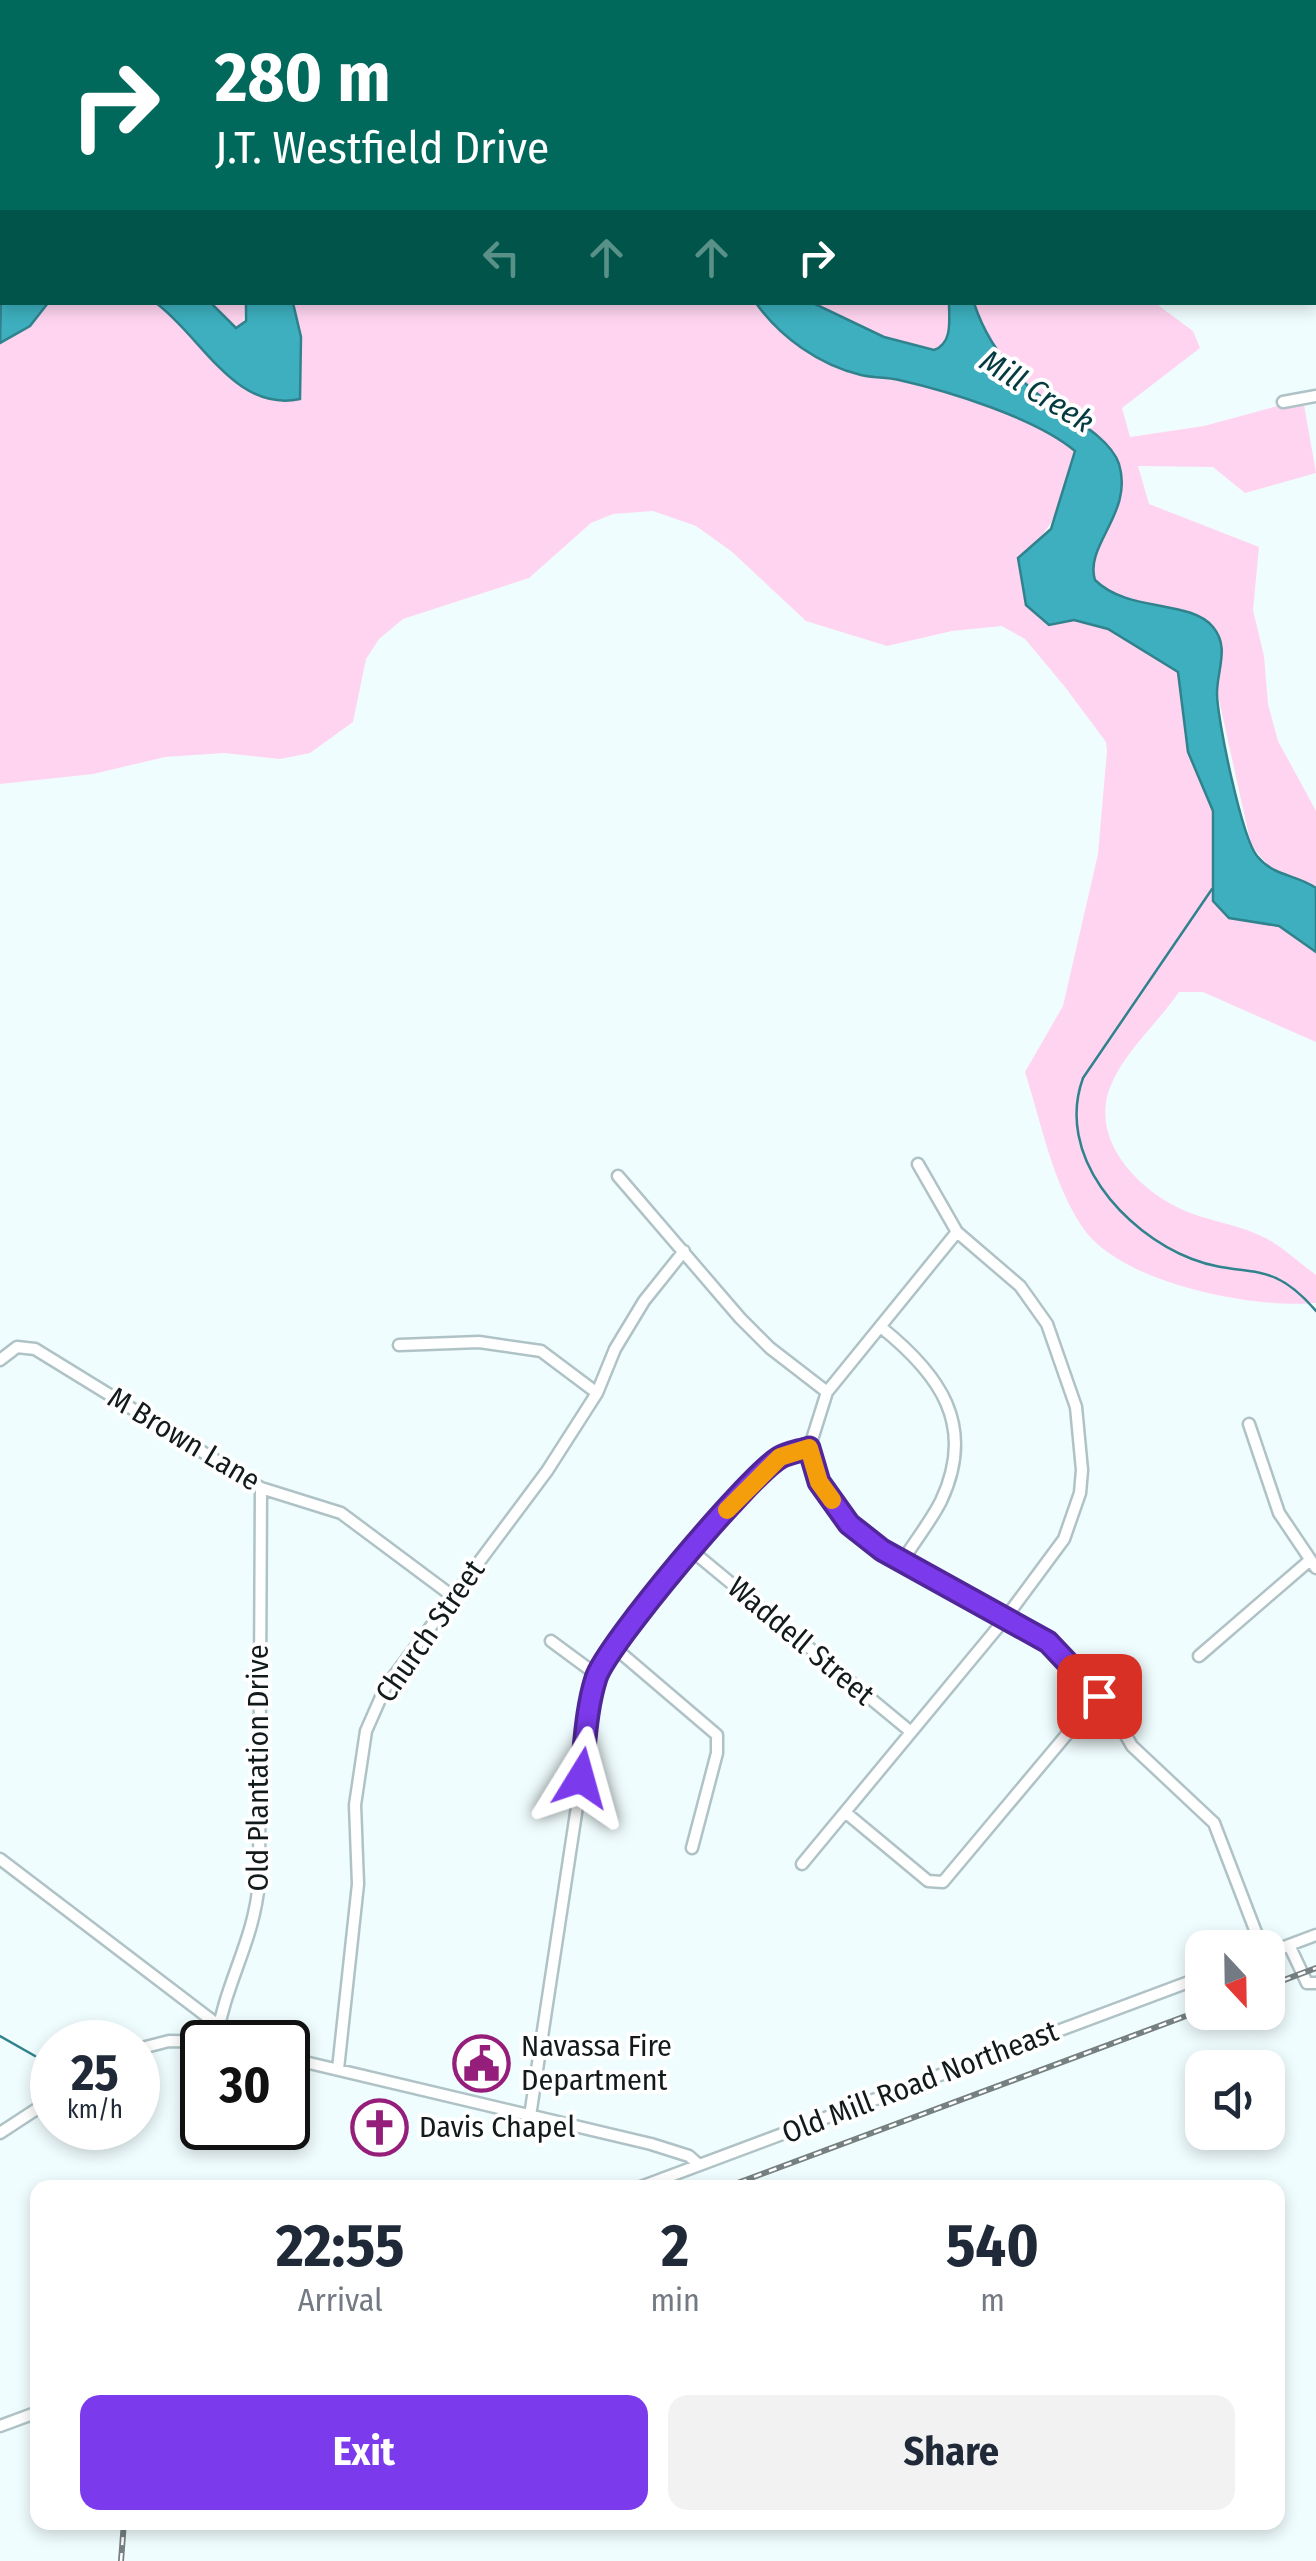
<!DOCTYPE html>
<html lang="en">
<head>
<meta charset="utf-8">
<style>
  :root { --surface:#fff; --page:#f2f2f3; --text:#1f2937; --muted:#747a83; --accent:#7c3aed }
  body { margin:0; font-family:"Fira Sans Condensed",sans-serif; background:var(--page); color:var(--text); height:100vh; display:flex; flex-direction:column; font-size:38px; white-space:nowrap }
  * { box-sizing:border-box; margin:0 }
  p { font-size:32px; color:var(--muted) }
  .icon { flex:none; width:55px; height:55px; fill:none; stroke:currentColor; stroke-width:2; stroke-linecap:round; stroke-linejoin:round }
  .map { position:relative; flex:1; overflow:hidden }
  .drawer { position:absolute; left:30px; top:2180px; width:1255px; height:350px; display:flex; flex-direction:column; background:var(--surface); border-radius:20px; box-shadow:0 5px 15px #0003 }
  .drawer>* { flex:none }
  .top-card { position:absolute; left:0px; top:0px; width:1318px; height:305px; box-shadow:0 5px 15px #0003; background:#00695c; color:#fff; overflow:hidden }
  .needle { width:65px; rotate:158deg }
  .tools { position:absolute; left:1185px; top:1930px; display:grid; gap:20px }
  .tools a { display:grid; place-items:center; width:100px; height:100px; border-radius:20px; background:var(--surface); box-shadow:0 5px 15px #0003; font-size:50px }
  .speed { position:absolute; left:30px; top:2020px; display:flex; gap:20px; font-size:50px; font-weight:700; text-align:center }
  .speed>* { display:grid; place-content:center; width:130px; height:130px; border-radius:50%; background:var(--surface); box-shadow:0 5px 15px #0003; line-height:1 }
  .speed small { font-size:25px; font-weight:400 }
  .speed .limit { border:5px solid #111; border-radius:15px; background:#fff; color:#111 }
  .pin { position:absolute; display:grid; place-items:center; width:85px; height:85px; color:#fff; margin:-42px; border-radius:20px; box-shadow:0 5px 15px #0006 }
  .me { position:absolute; width:110px; margin:-55px; rotate:8deg; stroke-linejoin:round; filter:drop-shadow(0 0 8px #0008) }
  .turn { display:flex; align-items:center; gap:35px; height:210px; padding:0 50px; font-size:45px }
  .turn .icon { width:130px; height:130px; stroke-width:2.5 }
  .turn b { display:block; font-size:70px; line-height:85px }
  .lanes { display:flex; align-items:center; height:95px; padding:0 50px; background:#0003; justify-content:center; gap:50px; direction:ltr }
  .lanes .off { opacity:.35 }
  .eta { display:flex; justify-content:space-evenly; align-items:center; height:170px; text-align:center }
  .eta b { font-size:60px; font-weight:700; line-height:70px }
  .button { display:flex; gap:20px; margin-top:auto; padding:20px 50px }
  .button a { flex:1; height:115px; border-radius:20px; background:var(--accent); color:#fff; font-size:40px; font-weight:700; line-height:115px; text-align:center }
  .button a+a { background:var(--page); color:var(--text) }
  .map>svg:first-child { display:block }
  .green { fill:#ffd4f0 }
  .water { fill:#3dafbe; stroke:#30828d; stroke-width:2.5 }
  .lines { fill:none; stroke-linecap:round; stroke-linejoin:round }
  .stream { stroke:#30828d; stroke-width:2.5 }
  .minor-casing { stroke:#afc3c6; stroke-width:15 }
  .minor { stroke:#fff; stroke-width:10 }
  .rail-casing { stroke:#768081; stroke-width:6 }
  .rail { stroke:#fff; stroke-width:2.5; stroke-dasharray:8; stroke-linecap:butt }
  .route-casing { stroke:#51269a; stroke-width:25 }
  .route { stroke:#7c3aed; stroke-width:18 }
  .slow { stroke:#f59e0b; stroke-width:18 }
  .labels { text-anchor:middle; stroke-width:8; stroke-linejoin:round; paint-order:stroke }
  .street-label { font-size:30px; fill:#121a1b; stroke:#fff }
  .poi-label { font-size:30px; fill:#121a1b; stroke:#fff; text-anchor:start }
  .water-label { font-size:32px; font-style:italic; fill:#043b41; stroke:#fff }
</style>
</head>
<body>
<div class="map">
<svg width="1316" height="2561" viewBox="0 0 1316 2561">
  <rect width="100%" height="100%" fill="#f0fdfe"/>
  <!-- green -->
  <path class="green" d="M0,0h221l-219,2 -2,81z
    M278,0h293l1,2h-295z
    M48,303h108l28,22 46,54 70,4 1,-46 -8,-34h463c54,78 137,68 218,97 30,11 63,27 91,42l11,9c-5,37 -24,85 -56,104l29,70 25,-5 34,9 70,43 9,45 -1,22 27,72v90l16,17 50,8 37,26v90l-113,-50h-24c-21,31 -54,59 -68,93 -21,49 19,96 60,119 28,16 60,18 88,31 20,8 39,27 57,40v28c-63,6 -199,-20 -235,-78 -29,-44 -40,-103 -56,-153l38,-66 35,-152 9,-103 -1,-9 -41,-55 -40,-48 -23,-13 -50,5 -65,15 -81,-25 -75,-70 -35,-25 -43,-15 -40,3 -22,9 -62,55 -126,41 -24,20 -13,20 -13,63 -43,31 -30,6 -56,-6 -59,4 -72,17 -93,10v-441l30,-17z
    M211,303h35l-4,25 -13,-3z
    M813,303h136l1,24 -10,21c-34,6 -97,-28 -127,-45z
    M974,303h181l38,28 7,17 -78,60 8,29 74,-11 99,-27 13,74 -71,20 -32,-26 -75,-1 11,38 110,43 -6,63 11,46 4,48 10,37 38,70v77l-41,-14 -24,-29 -34,-154 -34,-79 -65,-13 -23,-19c-11,-35 38,-66 23,-116 -9,-33 -66,-54 -91,-79 -24,-23 -42,-51 -53,-82z"/>
  <!-- water -->
  <path class="water" d="M2,257v45l46,1 -18,23 -30,17z
    M156,303h55l25,25 10,-7v-18h47l8,34 -1,62c-65,14 -98,-62 -144,-96z
    M756,303h57l71,34 50,13c19,-7 15,-30 15,-47h25c10,31 29,59 53,82 25,25 81,46 92,79 15,49 -35,81 -24,116 33,33 95,19 118,47 17,20 4,43 4,66 0,26 25,145 40,163 17,21 39,18 59,32v64l-37,-26 -50,-8 -16,-17v-90l-25,-59 -10,-80 -70,-43 -34,-9 -25,5 -23,-20 -8,-47 33,-29 24,-78c-39,-33 -127,-60 -176,-71 -13,-3 -26,-2 -38,-5 -42,-10 -81,-38 -105,-72z"/>
  <g class="lines">
    <!-- stream -->
    <path class="stream" d="M1212,889l-129,189c-28,77 40,154 109,181 55,21 77,-3 124,52
      M0,2036l35,20"/>
    <defs>
      <path id="minor" d="M1125,0v2
        M1283,402l33,-6
        M618,1176l122,142 30,30 57,44
        M957,1232l-130,160 -18,57 10,32 30,43 32,26 123,70 23,9 38,28 48,56 19,33 82,77 48,125
        M882,1328c57,46 95,97 59,173 -10,20 -26,40 -38,59
        M399,1345l80,-3 62,9 56,42
        M0,1360l17,-13 18,2 226,139 80,25 110,82
        M1249,1424l30,89 37,55
        M691,1550l220,182
        M551,1641l46,34
        M615,1648l102,87v18l-25,95
        M1199,1656l110,-95
        M845,1812l83,69 15,1 156,-186
        M0,1859l218,166
        M802,1864l202,-244 60,-81 16,-46 2,-23 -6,-63 -29,-83 -27,-38 -63,-54 -39,-68
        M1289,1945l18,38h9
        M1268,1953l48,-18
        M216,2042c9,-60 38,-100 43,-160l2,-394
        M138,2049l31,-8 54,1
        M288,2058l363,86 38,12 10,9
        M338,2069l20,-185 -3,-79 11,-74 19,-43 162,-217 50,-78 18,-44 29,-48 40,-50
        M530,2116l67,-441 83,-112 70,-79 31,-27 28,-8
        M0,2133l52,-34
        M638,2188l564,-211
        M0,2426l38,-14"/>
    </defs>
    <!-- minor casing -->
    <use href="#minor" class="minor-casing"/>
    <!-- minor -->
    <use href="#minor" class="minor"/>
    <defs>
      <path id="rail" d="M1268,1986l48,-18
        M724,2188l478,-178
        M121,2561l3,-39"/>
    </defs>
    <!-- rail casing -->
    <use href="#rail" class="rail-casing"/>
    <!-- rail -->
    <use href="#rail" class="rail"/>
  </g>
  <g class="lines">
    <defs>
      <path id="route" d="M581,1778c4,-33 5,-69 15,-100 11,-34 152,-201 183,-220 8,-5 21,-7 30,-10l10,34 30,42 33,26 166,92 51,54"/>
    </defs>
    <!-- route casing -->
    <use href="#route" class="route-casing"/>
    <!-- route -->
    <use href="#route" class="route"/>
    <!-- slow -->
    <path class="slow" d="M727,1510l53,-53 29,-9 10,34 13,18"/>
  </g>
  <!-- icons -->
  <defs>
    <symbol id="civic-ring" viewBox="-11 -11 22 22"><circle r="9.5" fill="#fff" stroke="#951e7b" stroke-width="1.5"/><path d="M-.6-6.5H3V-4.5H.6V-3L4-1V1h2V6H-6V1h2V-1L-.6-3ZM-1.2 2.5V6h2.4V2.5Z" fill="#951e7b"/></symbol>
    <symbol id="church-ring" viewBox="-11 -11 22 22"><circle r="9.5" fill="#fff" stroke="#951e7b" stroke-width="1.5"/><path d="M-1.2-6h2.4v3.5h3.3v2.4h-3.3V6h-2.4V-.1h-3.3v-2.4h3.3Z" fill="#951e7b"/></symbol>
  </defs>
  <g fill-rule="evenodd">
    <use href="#civic-ring" x="450" y="2032" width="63" height="63"/>
    <use href="#church-ring" x="348" y="2096" width="63" height="63"/>
  </g>
  <g class="labels">
    <!-- street labels -->
    <g class="street-label">
      <text transform="translate(184 1439) rotate(31)" y="10">M Brown Lane</text>
      <text transform="translate(430 1631) rotate(-55)" y="10">Church Street</text>
      <text transform="translate(801 1641) rotate(40)" y="10">Waddell Street</text>
      <text transform="translate(258 1768) rotate(-90)" y="10">Old Plantation Drive</text>
      <text transform="translate(920 2082) rotate(-21)" y="10">Old Mill Road Northeast</text>
    </g>
    <!-- poi labels -->
    <g class="poi-label">
      <text x="521" y="2056">Navassa Fire<tspan x="521" dy="34">Department</tspan></text>
      <text x="419" y="2137">Davis Chapel</text>
    </g>
    <!-- water labels -->
    <g class="water-label">
      <text transform="translate(1037 391) rotate(32)" y="11">Mill Creek</text>
    </g>
  </g>
</svg>
<div class="tools">
<a><svg class="needle" viewBox="-14 -14 28 28"><path d="M0-13l5 13h-10z" fill="#e53935"/><path d="M0 13l5-13h-10z" fill="#747a83"/></svg></a>
<a><svg class="icon" aria-label="sound" viewBox="0 0 24 24"><path d="M4 9h4l5-4v14l-5-4H4zM17 9q2 3 0 6"/></svg></a>
</div>
<div class="speed"><div>25<small>km/h</small></div><div class="limit">30</div></div>
<div class="pin" style="left:1099px;top:1696px;background:#d93025"><svg class="icon" aria-label="arrive" viewBox="0 0 24 24"><path d="M6 21V4h12l-3 4 3 4H6"/></svg></div>
<svg class="me" style="left:581px;top:1778px" viewBox="-20 -20 40 40"><path d="M0-17L14 15 0 8-14 15z" fill="#7c3aed" stroke="#fff" stroke-width="4"/></svg>
<div class="top-card">
<div class="turn"><svg class="icon" aria-label="right" viewBox="0 0 24 24"><path d="M7 20v-9h11M14 6l5 5-5 5"/></svg><div><b>280 m</b>J.T. Westfield Drive</div></div>
<div class="lanes"><svg class="icon off" aria-label="left" viewBox="0 0 24 24"><path d="M17 20v-9H6M10 6l-5 5 5 5"/></svg><svg class="icon off" aria-label="ahead" viewBox="0 0 24 24"><path d="M12 20V5M6 11l6-6 6 6"/></svg><svg class="icon off" aria-label="ahead" viewBox="0 0 24 24"><path d="M12 20V5M6 11l6-6 6 6"/></svg><svg class="icon" aria-label="right" viewBox="0 0 24 24"><path d="M7 20v-9h11M14 6l5 5-5 5"/></svg></div>
</div>
<section class="drawer">
<div class="eta">
<div><b>22:55</b><p>Arrival</p></div>
<div><b>2</b><p>min</p></div>
<div><b>540</b><p>m</p></div>
</div>
<div class="button"><a>Exit</a><a>Share</a></div>
</section>
</div>
</body>
</html>
